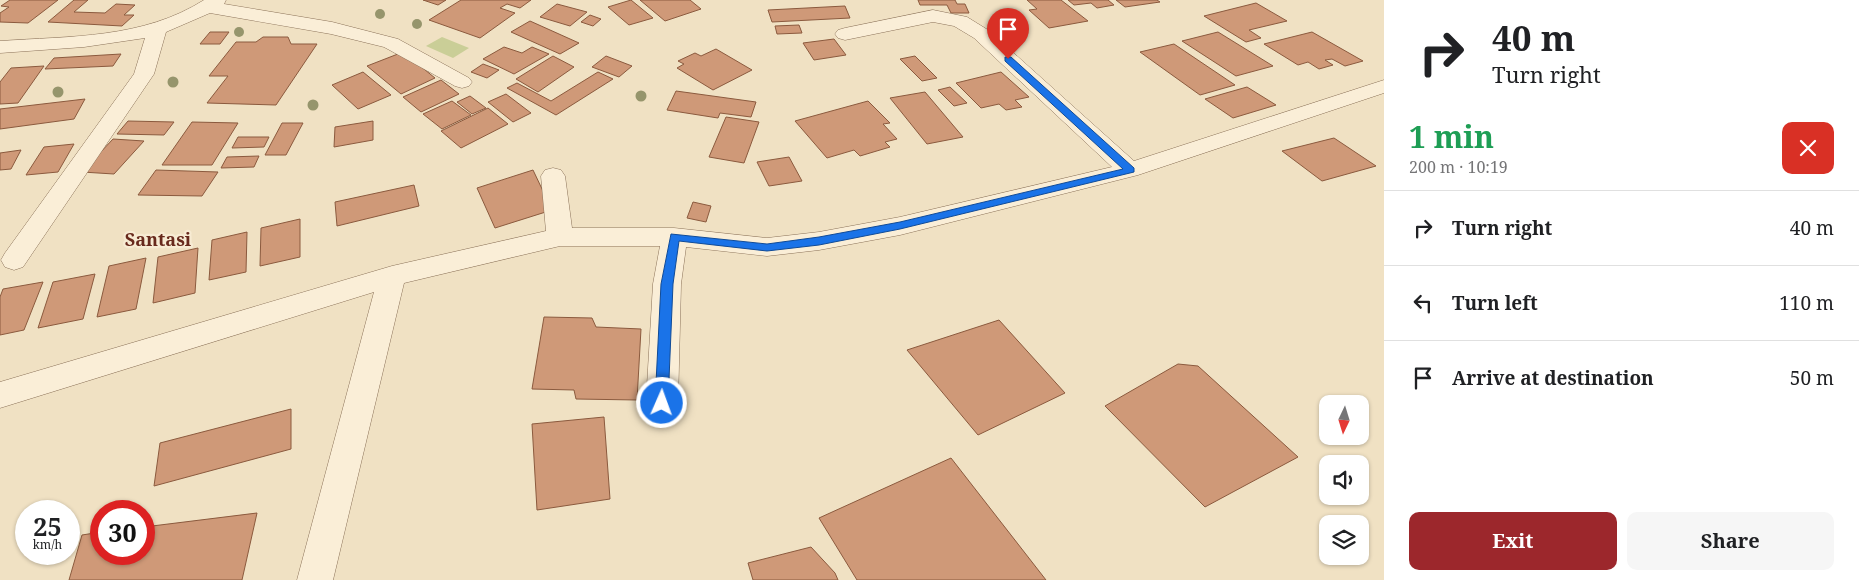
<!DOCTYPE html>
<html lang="en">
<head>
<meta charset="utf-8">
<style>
  :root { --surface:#fff; --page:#f6f6f6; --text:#202124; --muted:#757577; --line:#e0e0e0; --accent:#9c272c }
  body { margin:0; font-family:"Noto Serif",serif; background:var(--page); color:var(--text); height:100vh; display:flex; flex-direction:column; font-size:19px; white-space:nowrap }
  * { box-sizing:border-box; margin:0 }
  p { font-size:16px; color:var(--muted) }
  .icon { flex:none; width:28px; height:28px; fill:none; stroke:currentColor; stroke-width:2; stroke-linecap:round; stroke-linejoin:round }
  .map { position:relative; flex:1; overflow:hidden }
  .drawer { display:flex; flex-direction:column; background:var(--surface); width:475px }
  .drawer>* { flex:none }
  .hud { background:#fff; color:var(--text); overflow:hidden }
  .needle { width:32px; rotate:184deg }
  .fabs { position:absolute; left:1319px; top:395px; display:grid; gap:10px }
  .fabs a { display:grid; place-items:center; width:50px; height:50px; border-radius:10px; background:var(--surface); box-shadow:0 1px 4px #0004; font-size:25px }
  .speed { position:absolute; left:15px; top:500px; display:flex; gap:10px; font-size:25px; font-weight:700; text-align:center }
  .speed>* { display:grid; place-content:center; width:65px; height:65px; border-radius:50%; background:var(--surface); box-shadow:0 1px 4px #0004; line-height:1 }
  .speed small { font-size:12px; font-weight:400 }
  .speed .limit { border:8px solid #d22; background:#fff; color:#111 }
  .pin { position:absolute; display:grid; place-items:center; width:42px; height:42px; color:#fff; margin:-51px -21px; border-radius:50% 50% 50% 0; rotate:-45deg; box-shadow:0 0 5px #0007 }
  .pin .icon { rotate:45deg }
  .me { position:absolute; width:55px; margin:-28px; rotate:2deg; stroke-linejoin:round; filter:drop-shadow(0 0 4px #0008) }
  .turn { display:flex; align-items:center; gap:18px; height:105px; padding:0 25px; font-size:22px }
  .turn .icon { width:65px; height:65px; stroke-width:2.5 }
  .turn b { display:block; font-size:35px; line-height:42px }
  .round { display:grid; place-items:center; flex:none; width:52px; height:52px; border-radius:10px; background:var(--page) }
  .headline { display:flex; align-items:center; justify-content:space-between; height:85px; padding:0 25px }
  h1 { font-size:30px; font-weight:700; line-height:38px; color:#1e9e55 }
  .primary-button { display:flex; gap:10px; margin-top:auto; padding:10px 25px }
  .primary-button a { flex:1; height:58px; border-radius:10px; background:var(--accent); color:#fff; font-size:20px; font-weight:700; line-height:58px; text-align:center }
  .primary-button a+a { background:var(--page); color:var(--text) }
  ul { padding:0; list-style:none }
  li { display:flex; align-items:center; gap:15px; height:75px; padding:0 25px; border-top:1px solid var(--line) }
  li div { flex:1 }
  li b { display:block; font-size:19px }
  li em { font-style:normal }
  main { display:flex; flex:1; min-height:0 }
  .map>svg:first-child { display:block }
  .green { fill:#cace97 }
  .building { fill:#cf9978; stroke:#8b5a3e }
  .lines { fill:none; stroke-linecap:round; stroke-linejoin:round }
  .minor-casing { stroke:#8b7259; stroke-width:1 }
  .minor { fill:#faeed7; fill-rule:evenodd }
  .tree { fill:#96956c }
  .route { fill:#1a73e8; stroke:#114b97 }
  .labels { text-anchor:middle; stroke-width:4.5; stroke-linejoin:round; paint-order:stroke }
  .district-label { font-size:18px; font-weight:bold; fill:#68291c; stroke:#f7ebd3 }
</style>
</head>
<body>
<main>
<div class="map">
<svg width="1384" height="580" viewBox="0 0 1384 580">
  <rect width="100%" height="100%" fill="#f0e1c3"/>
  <!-- green -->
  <path class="green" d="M442,37l27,11 -16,10 -27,-12z"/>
  <!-- building -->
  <path class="building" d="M10,0h48l-30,23 -28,-1v-9l9,-6 -8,-1z
    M74,0h14l-14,12 31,1 11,-9 19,1 -11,10h10l-12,11 -74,-4z
    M423,0h23l-8,5z
    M461,0h70l-11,8 -13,-4 -7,4 15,5 -35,25 -51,-18z
    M631,0l22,18 -24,7 -21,-18z
    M640,0h50l11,9 -36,12z
    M918,0h37l2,4h8l4,9h-18l-4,-8h-27z
    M1027,0h34l27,21 -39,7 -20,-18 8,-1z
    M1068,0h40l6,5 -17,3 -6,-5 -17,2z
    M1116,0h41l3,2 -35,5z
    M1256,3l31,18 -38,9 12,8 -15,4 -42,-26z
    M557,4l30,8 -17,14 -30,-9z
    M845,6l5,12 -78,4 -4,-12z
    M590,15l11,4 -8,7 -12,-4z
    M530,21l49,22 -19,11 -49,-22z
    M799,25l3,8 -25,1 -2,-8z
    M210,32h19l-9,12h-20z
    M1218,32l55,34 -37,10 -54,-35z
    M1312,32l51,29 -18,5 -13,-7 -7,1 8,5 -14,4 -11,-7 -10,3 -34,-21z
    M263,37h25l3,7h26l-41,61 -69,-2 21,-27h-19l27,-34h20z
    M834,39l12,16 -32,5 -11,-17z
    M1174,44l61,41 -35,10 -60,-43z
    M504,47l18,6 10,-6 17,7 -35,20 -31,-15z
    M716,49l36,21 -39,20 -36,-22 7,-4 -6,-3 17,-8 6,3z
    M403,52l32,26 -34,16 -34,-28z
    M121,54l-8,12 -68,3 9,-11z
    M553,56l21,11 -36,25 -22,-13z
    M606,56l26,10 -13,11 -27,-10z
    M915,56l22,22 -15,3 -22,-22z
    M483,64l16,6 -12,8 -16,-6z
    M44,66l-26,37 -18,1v-22l11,-14z
    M363,72l28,23 -33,14 -26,-24z
    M598,72l15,7 -57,36 -49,-27 10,-5 34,18z
    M1001,72l28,25 -14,3 7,7 -16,3 -7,-6 -18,4 -25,-25z
    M441,80l18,14 -38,18 -18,-15z
    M950,87l17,16 -13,3 -16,-16z
    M1247,87l29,18 -43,13 -28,-19z
    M676,91l80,11 -5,15 -31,-4 -2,5 -51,-8z
    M925,92l38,45 -36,7 -37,-46z
    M506,94l25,19 -18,9 -25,-20z
    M470,96l16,12 -14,6 -15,-12z
    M85,99l-11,20 -74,10v-20z
    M452,101l19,14 -29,14 -19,-15z
    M868,101l22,22 -7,1 14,15 -12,3 5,5 -30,9 -6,-6 -27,8 -32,-37z
    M488,108l20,16 -47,24 -20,-17z
    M726,117l33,5 -15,41 -35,-6z
    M128,121l46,1 -10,13 -47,-1z
    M373,121v19l-39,7 1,-20z
    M192,122l46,1 -26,42h-50z
    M282,123h21l-17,32h-21z
    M238,137h31l-5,10 -32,1z
    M1334,138l42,28 -54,15 -40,-30z
    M113,139l31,2 -30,33 -32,-2z
    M74,144l-16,28 -32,3 18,-28z
    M21,150l-10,19 -11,1v-17z
    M259,156l-5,11 -33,1 6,-11z
    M789,157l13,24 -33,5 -12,-24z
    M156,170l62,2 -16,24 -64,-1z
    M533,170l19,40 -57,18 -18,-40z
    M414,185l5,21 -82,20 -2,-24z
    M693,202l18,4 -5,16 -19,-4z
    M300,219v38l-40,9 1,-38z
    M247,232l-1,40 -37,8 3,-40z
    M198,248l-3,45 -42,10 5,-46z
    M146,258l-10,51 -39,8 12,-51z
    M95,274l-12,45 -45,9 15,-46z
    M43,282l-19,48 -24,5v-38l3,-8z
    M544,317l48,1 4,9 45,2 -4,71 -61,-1 -2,-9 -42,-1z
    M999,320l66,73 -87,42 -71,-85z
    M1178,364l20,2 100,91 -93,50 -100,-101z
    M291,409v40l-137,37 6,-43z
    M604,417l6,82 -73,11 -5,-86z
    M951,458l95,122h-189l-38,-62z
    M257,513l-15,67h-173l13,-45 19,-3v22h43v-27z
    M811,547l24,26 3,7h-85l-5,-17z"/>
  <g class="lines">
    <defs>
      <path id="minor" d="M204,0h22l-2,4 108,18 66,17 71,39 3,4 -3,4 -7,2 -7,-2 -71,-39 -53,-13 -121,-21 -44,19 -12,42 -131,193 -9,3 -9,-3 -4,-7 4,-7 129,-179 11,-36 -61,9 -84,6v-12c70,-5 143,-2 204,-41z
        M933,10l34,7 21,13 146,131 250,-81v13l-246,82 -238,60 -81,15 -52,6 -81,-9 -5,37 -3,119 -5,9 -11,4 -11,-4 -5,-9 7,-119 7,-38h-100l-156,37 -71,297h-36l77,-288 -374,116v-26l392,-116 154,-35 -5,-55 4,-6 8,-2 8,2 4,6 7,52h102l93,10 52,-6 81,-15 212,-50 -138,-129 -20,-12 -21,-4 -88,18 -7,-2 -3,-4 3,-4 7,-2z"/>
    </defs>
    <!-- minor casing -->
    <use href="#minor" class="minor-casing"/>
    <!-- minor -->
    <use href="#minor" class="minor"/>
  </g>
  <!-- trees -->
  <g class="tree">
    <circle cx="380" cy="14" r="5"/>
    <circle cx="417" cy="24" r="5"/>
    <circle cx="239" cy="32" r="5"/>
    <circle cx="173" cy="82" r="5.5"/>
    <circle cx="58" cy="92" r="5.5"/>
    <circle cx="641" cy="96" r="5.5"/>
    <circle cx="313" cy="105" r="5.5"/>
  </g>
  <!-- route -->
  <path class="route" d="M1005,57h6l123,111v4l-234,57 -81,16 -52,6 -88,-10 -6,43 -5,119 -6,5 -5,-2 -2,-3 6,-119 10,-50 96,10 52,-7 81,-15 223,-53 -118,-108z"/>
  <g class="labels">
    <!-- district labels -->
    <g class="district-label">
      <text x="158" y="246">Santasi</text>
    </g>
  </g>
</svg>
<div class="fabs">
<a><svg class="needle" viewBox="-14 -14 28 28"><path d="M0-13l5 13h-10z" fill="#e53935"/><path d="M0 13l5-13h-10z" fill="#757577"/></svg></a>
<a><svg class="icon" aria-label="sound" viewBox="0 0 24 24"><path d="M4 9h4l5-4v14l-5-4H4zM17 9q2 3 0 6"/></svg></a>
<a><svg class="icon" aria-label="layers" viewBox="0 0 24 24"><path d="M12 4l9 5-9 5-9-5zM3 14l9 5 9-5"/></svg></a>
</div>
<div class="speed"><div>25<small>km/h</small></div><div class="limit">30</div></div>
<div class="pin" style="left:1008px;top:59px;background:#d93025"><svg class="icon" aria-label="arrive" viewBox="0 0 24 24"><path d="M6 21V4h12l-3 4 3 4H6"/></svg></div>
<svg class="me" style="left:662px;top:403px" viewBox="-20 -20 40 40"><circle r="17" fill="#1a73e8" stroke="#fff" stroke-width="3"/><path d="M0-11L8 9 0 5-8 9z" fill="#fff"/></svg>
</div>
<section class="drawer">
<div class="hud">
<div class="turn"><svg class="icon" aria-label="right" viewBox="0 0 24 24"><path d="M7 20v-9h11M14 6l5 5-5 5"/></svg><div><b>40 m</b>Turn right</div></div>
</div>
<div class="headline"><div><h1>1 min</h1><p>200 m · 10:19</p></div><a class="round" style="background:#d93025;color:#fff"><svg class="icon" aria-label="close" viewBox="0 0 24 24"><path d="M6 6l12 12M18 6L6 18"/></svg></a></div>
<ul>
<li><svg class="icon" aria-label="right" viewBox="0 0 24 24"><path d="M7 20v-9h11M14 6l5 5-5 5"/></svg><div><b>Turn right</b></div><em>40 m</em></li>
<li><svg class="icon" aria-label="left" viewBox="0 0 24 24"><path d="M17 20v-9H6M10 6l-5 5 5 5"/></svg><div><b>Turn left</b></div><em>110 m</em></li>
<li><svg class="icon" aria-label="arrive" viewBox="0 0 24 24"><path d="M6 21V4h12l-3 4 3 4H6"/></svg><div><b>Arrive at destination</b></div><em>50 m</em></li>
</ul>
<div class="primary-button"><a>Exit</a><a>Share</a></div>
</section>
</main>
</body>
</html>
